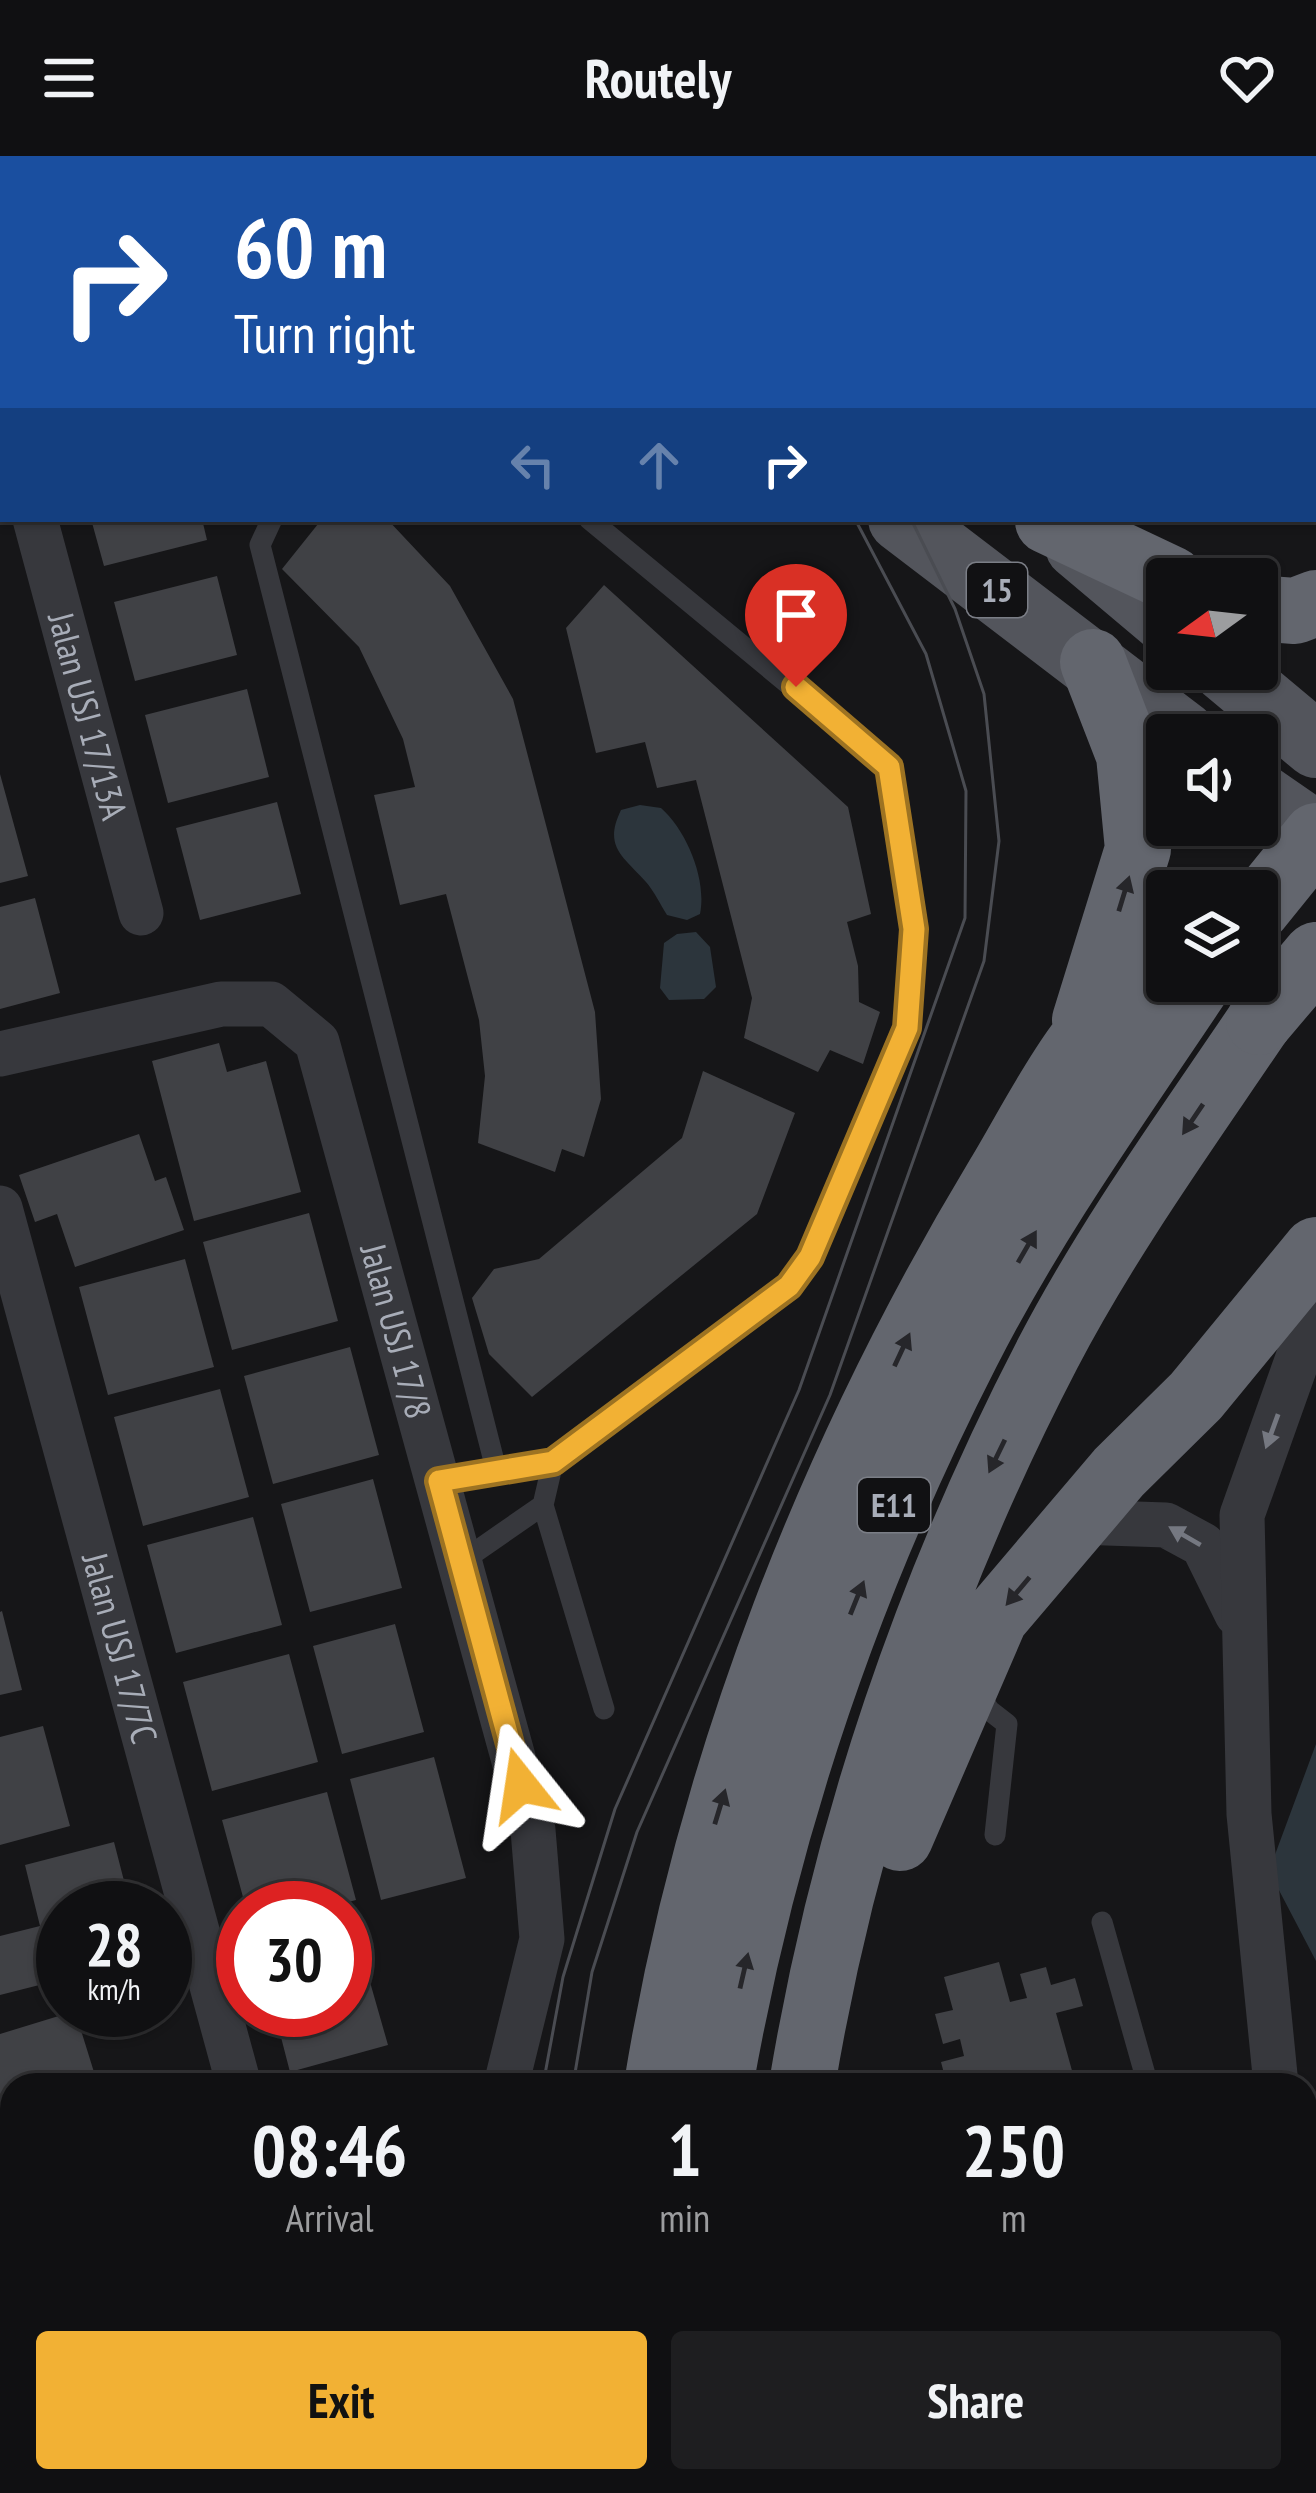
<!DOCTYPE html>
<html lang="en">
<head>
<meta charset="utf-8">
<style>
  :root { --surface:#101012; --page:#1e1e20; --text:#f1f3f6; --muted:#9c9d9f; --line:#303032; --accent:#f2b134 }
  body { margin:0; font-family:"PT Sans Narrow",sans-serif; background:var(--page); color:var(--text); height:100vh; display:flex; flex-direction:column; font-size:45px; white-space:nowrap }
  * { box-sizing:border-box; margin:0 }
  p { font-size:39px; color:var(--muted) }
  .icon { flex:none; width:66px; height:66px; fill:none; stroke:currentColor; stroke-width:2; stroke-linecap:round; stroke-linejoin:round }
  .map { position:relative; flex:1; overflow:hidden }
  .side { position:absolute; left:0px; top:1917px; width:1317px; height:420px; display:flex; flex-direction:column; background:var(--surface); border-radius:36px 36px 0 0; box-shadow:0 3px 9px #0004,0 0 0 3px var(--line) }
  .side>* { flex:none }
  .banner { position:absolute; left:0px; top:0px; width:1317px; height:366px; box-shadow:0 3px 9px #0004,0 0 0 3px var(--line); background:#1a4fa0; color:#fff; overflow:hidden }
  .needle { width:78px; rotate:255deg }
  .controls { position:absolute; left:1146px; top:402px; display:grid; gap:24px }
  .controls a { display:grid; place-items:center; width:132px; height:132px; border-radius:12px; background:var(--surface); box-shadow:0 3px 9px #0004,0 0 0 3px var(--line); font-size:60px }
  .speed { position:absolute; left:36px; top:1725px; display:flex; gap:24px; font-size:60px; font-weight:700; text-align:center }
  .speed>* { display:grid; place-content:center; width:156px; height:156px; border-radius:50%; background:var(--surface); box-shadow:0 3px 9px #0004,0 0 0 3px var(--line); line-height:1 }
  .speed small { font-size:30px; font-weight:400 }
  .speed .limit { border:18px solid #d22; background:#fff; color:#111 }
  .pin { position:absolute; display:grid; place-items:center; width:102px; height:102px; color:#fff; margin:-123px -51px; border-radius:50% 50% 50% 0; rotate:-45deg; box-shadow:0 0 12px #0007 }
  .pin .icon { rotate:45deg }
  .me { position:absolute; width:132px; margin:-66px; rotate:345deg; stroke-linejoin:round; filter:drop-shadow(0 0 9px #0008) }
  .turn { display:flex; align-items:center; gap:42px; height:252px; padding:0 36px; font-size:54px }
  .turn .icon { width:156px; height:156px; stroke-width:2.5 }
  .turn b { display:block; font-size:84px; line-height:102px }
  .lanes { display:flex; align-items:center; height:114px; padding:0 36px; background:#0003; justify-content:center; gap:60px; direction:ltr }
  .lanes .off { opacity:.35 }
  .eta { display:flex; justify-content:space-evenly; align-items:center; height:204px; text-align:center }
  .eta b { font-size:72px; font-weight:700; line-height:84px }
  .cta { display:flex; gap:24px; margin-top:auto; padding:24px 36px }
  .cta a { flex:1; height:138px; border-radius:12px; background:var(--accent); color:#111; font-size:48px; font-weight:700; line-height:138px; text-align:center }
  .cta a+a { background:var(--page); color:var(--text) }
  header { display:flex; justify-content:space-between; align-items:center; height:156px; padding:0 36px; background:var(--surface); font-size:54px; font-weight:700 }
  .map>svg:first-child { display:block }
  .built { fill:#222225 }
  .water { fill:#2c353c }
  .building { fill:#404145 }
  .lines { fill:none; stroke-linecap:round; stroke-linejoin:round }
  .service { stroke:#37383d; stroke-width:21 }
  .minor { stroke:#37383d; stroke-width:45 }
  .tertiary { stroke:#37383d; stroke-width:54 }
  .primary { stroke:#53555c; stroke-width:66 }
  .motorway { stroke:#63666e; stroke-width:66 }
  .tram { stroke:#4a4c52; stroke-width:3 }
  .motorway-bridge { stroke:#63666e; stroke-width:66 }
  .oneway { fill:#26262a }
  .oneway2 { fill:#757881 }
  .route-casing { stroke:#9d7322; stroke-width:30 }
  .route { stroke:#f2b134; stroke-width:21 }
  .labels { text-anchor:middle; stroke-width:10; stroke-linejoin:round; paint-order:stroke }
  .shield { fill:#111113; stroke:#7b7e86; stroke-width:3 }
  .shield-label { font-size:33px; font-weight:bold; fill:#a8adb8 }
  .street-label { font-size:36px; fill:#a8adb8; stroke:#111113 }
</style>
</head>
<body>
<header><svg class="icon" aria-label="menu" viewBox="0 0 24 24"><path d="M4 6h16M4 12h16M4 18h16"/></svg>Routely<svg class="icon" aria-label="heart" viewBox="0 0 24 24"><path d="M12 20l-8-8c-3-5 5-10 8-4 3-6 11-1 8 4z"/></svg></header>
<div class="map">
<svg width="1316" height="2337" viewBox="0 0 1316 2337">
  <rect width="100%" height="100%" fill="#161618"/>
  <!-- built -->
  <path class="built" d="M739,0h577v302l-2,-299z"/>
  <!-- water -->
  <path class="water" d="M640,649l21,3c26,23 46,72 39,106l-13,6 -20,-5c-7,-11 -13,-24 -21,-33 -23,-26 -43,-35 -25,-72z
    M696,776l14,15 6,40 -12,12 -35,1 -9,-12 4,-45 13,-9z
    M1316,1588v217l-47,-90z"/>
  <!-- building -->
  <path class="building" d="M91,363h111l5,21 -103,26z
    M322,363h65l63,67 63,113 82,313 6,87 -17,58 -22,-8 -7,23 -77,-29 7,-67 -6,-56 -33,-126 -46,11 -26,-110 41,-8 -12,-48 -44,-92 -77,-78z
    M217,420l20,79 -102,26 -21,-79z
    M604,429l244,222 23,107 -24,8 11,44 1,36 21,10 -17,52 -33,-14 -12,22 -74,-34 8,-40 -56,-218 -39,8 -12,-46 -49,11 -30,-125z
    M247,533l22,88 -101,26 -23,-88z
    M0,618l28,102 -28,7z
    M277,646l24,92 -101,26 -24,-92z
    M35,742l25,95 -60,16v-102z
    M219,887l8,29 39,-11 35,131 -107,29 -42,-160z
    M703,915l92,42 -38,101 -225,183 -43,-43 -17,-56 22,-29 45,-10 143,-121z
    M139,978l16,47 11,-4 18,53 -109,37 -18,-53 -22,8 -16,-47z
    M309,1057l29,108 -106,29 -29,-108z
    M185,1103l29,108 -106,28 -29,-108z
    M350,1191l29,108 -106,29 -29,-108z
    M220,1233l29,108 -106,29 -29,-109z
    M373,1323l29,109 -92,24 -29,-108z
    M253,1361l29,108 -106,28 -29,-108z
    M2,1455l20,79 -22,5v-83z
    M395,1468l29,108 -82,22 -29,-108z
    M289,1498l29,108 -106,29 -29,-109z
    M43,1570l27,100 -70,19v-108z
    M434,1601l32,121 -85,22 -31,-121z
    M327,1636l29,108 -30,8h-80l-24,-88z
    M114,1686l17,66h-68v71l-63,16v-59l40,-10 -15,-61z
    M354,1770l34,119 -98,27 -16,-62h71v-82z
    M999,1806l11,40 17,-4 -7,-24 26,-7 5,18 24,-7 8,28 -27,7 20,72h-43l-2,-6 -23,6h-61l-6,-23 23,-6 -4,-17 -17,5 -8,-30 18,-4 -9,-33z
    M75,1855l23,74h-86l-1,75 -11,-36v-90z
    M216,2325h12l3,12h-54z"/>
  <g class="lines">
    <!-- service -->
    <path class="service" d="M272,363l-12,26 236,924
      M439,1325l114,-19 236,-176 21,-29 97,-229 7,-99 -25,-162 -300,-248
      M543,1349l61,204
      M461,1406l82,-57 10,-43
      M975,1531l14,23 18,14 -12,111
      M1102,1766l46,163"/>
    <!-- minor -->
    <g class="minor">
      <path d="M1129,0l1,3"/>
      <path d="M0,232l3,11"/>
      <path d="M1314,250l2,-1"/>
      <path id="s1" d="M35,363l106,394"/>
      <path id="s2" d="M0,898l221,-50h50l46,38 216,788 9,109 -36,146"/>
      <path id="s3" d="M0,1052l239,877"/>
      <path d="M1077,1366l89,3 37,20 34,69"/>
      <path d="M1276,1929l-27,-271 -7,-299 57,-160 17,-32"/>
      <path d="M1305,2058l11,24"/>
      <path d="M0,2096l12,-3"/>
      <path d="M0,2305l12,-3"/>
      <path d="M302,2325l3,12"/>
      <path d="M392,2325l4,12"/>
    </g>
    <!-- tertiary -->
    <path class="tertiary" d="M0,2199l12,-4"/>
    <!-- primary -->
    <path class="primary" d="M437,0l4,3
      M596,0l3,3
      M901,363l283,216
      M1078,390l89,75
      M1225,513l91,76
      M1257,638l59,41"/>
    <!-- motorway -->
    <path class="motorway" d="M1048,365l123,58
      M1257,452l38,3 21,-8
      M1085,864l53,-171 -9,-94 -36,-93
      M900,1682l95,-220 124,-146 77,-76 120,-146
      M657,1929c52,-320 174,-631 341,-908 26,-43 50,-91 80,-132 27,-37 60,-70 89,-104
      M720,1929c45,-255 129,-503 247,-733 66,-130 152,-250 233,-371
      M802,1929c42,-254 127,-503 246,-732 60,-115 138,-223 211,-331
      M620,2325l3,12
      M674,2337v-12
      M760,2337v-12"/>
    <!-- tram -->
    <path class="tram" d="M459,0l4,3
      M526,0l4,3
      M543,1929l20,-108 52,-168 184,-419 166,-472 1,-127 -40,-137 -71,-135
      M573,1929l19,-113 45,-140 193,-437 154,-434 15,-120 -15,-147 -29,-85 -44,-90
      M547,2325v12
      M514,2337v-12"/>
    <!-- motorway-bridge -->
    <path class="motorway-bridge" d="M1257,753l59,-73
      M1259,866l57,-67"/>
  </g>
  <!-- one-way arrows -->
  <defs><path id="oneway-solid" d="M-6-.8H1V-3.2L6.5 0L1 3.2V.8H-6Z" transform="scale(3)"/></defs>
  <g class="oneway">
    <use href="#oneway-solid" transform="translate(1124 738) rotate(-73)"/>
    <use href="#oneway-solid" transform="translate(1193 963) rotate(124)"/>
    <use href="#oneway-solid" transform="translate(1027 1091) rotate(-60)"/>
    <use href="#oneway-solid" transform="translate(902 1194) rotate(-65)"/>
    <use href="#oneway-solid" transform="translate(997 1300) rotate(116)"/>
    <use href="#oneway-solid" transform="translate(1018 1435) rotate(130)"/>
    <use href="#oneway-solid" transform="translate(857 1442) rotate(-68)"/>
    <use href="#oneway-solid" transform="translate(720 1651) rotate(-73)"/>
    <use href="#oneway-solid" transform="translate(744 1815) rotate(-77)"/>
  </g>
  <g class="oneway2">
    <use href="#oneway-solid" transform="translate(1272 1275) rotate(110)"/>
    <use href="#oneway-solid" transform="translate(1185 1380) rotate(-150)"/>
  </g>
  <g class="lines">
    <defs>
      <path id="route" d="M521,1629l-82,-304 114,-19 236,-176 21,-29 97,-229 7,-99 -25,-162 -93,-80"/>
    </defs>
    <!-- route casing -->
    <use href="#route" class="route-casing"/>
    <!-- route -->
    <use href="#route" class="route"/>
  </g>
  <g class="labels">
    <!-- shield labels -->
    <g class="shield">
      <rect x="967" y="407" width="60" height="54" rx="9"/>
      <rect x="858" y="1322" width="72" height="54" rx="9"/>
    </g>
    <g class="shield-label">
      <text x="997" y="446">15</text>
      <text x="894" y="1361">E11</text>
    </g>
    <!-- street labels -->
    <g class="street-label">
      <text dy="13" stroke="none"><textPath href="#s1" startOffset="204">Jalan USJ 17/13A</textPath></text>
      <text dy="13" stroke="none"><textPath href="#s2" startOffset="636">Jalan USJ 17/8</textPath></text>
      <text dy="13" stroke="none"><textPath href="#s3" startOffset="456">Jalan USJ 17/7C</textPath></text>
    </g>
  </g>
</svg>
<div class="controls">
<a><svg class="needle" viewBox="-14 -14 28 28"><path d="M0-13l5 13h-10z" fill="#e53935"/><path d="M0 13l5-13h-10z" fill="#9c9d9f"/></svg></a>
<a><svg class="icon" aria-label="sound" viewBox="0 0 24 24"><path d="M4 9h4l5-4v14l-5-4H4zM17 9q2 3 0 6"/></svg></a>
<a><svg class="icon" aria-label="layers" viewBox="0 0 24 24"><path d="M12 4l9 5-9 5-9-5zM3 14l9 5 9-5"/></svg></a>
</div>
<div class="speed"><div>28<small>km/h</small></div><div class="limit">30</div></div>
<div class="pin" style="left:796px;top:531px;background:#d93025"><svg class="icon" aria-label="arrive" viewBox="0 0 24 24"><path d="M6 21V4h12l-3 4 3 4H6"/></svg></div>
<svg class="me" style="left:521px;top:1629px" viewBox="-20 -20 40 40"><path d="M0-17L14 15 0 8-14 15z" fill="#f2b134" stroke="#fff" stroke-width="4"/></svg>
<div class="banner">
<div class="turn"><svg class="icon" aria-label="right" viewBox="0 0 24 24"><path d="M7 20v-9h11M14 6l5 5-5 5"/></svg><div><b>60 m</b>Turn right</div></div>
<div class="lanes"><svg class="icon off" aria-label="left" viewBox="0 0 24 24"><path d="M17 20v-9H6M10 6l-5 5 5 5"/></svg><svg class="icon off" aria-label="ahead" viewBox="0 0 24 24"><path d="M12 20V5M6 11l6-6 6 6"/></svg><svg class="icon" aria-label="right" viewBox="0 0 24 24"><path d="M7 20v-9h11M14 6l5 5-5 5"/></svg></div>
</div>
<section class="side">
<div class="eta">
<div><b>08:46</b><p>Arrival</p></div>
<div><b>1</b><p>min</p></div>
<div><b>250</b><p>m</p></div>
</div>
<div class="cta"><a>Exit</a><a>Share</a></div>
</section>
</div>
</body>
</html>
